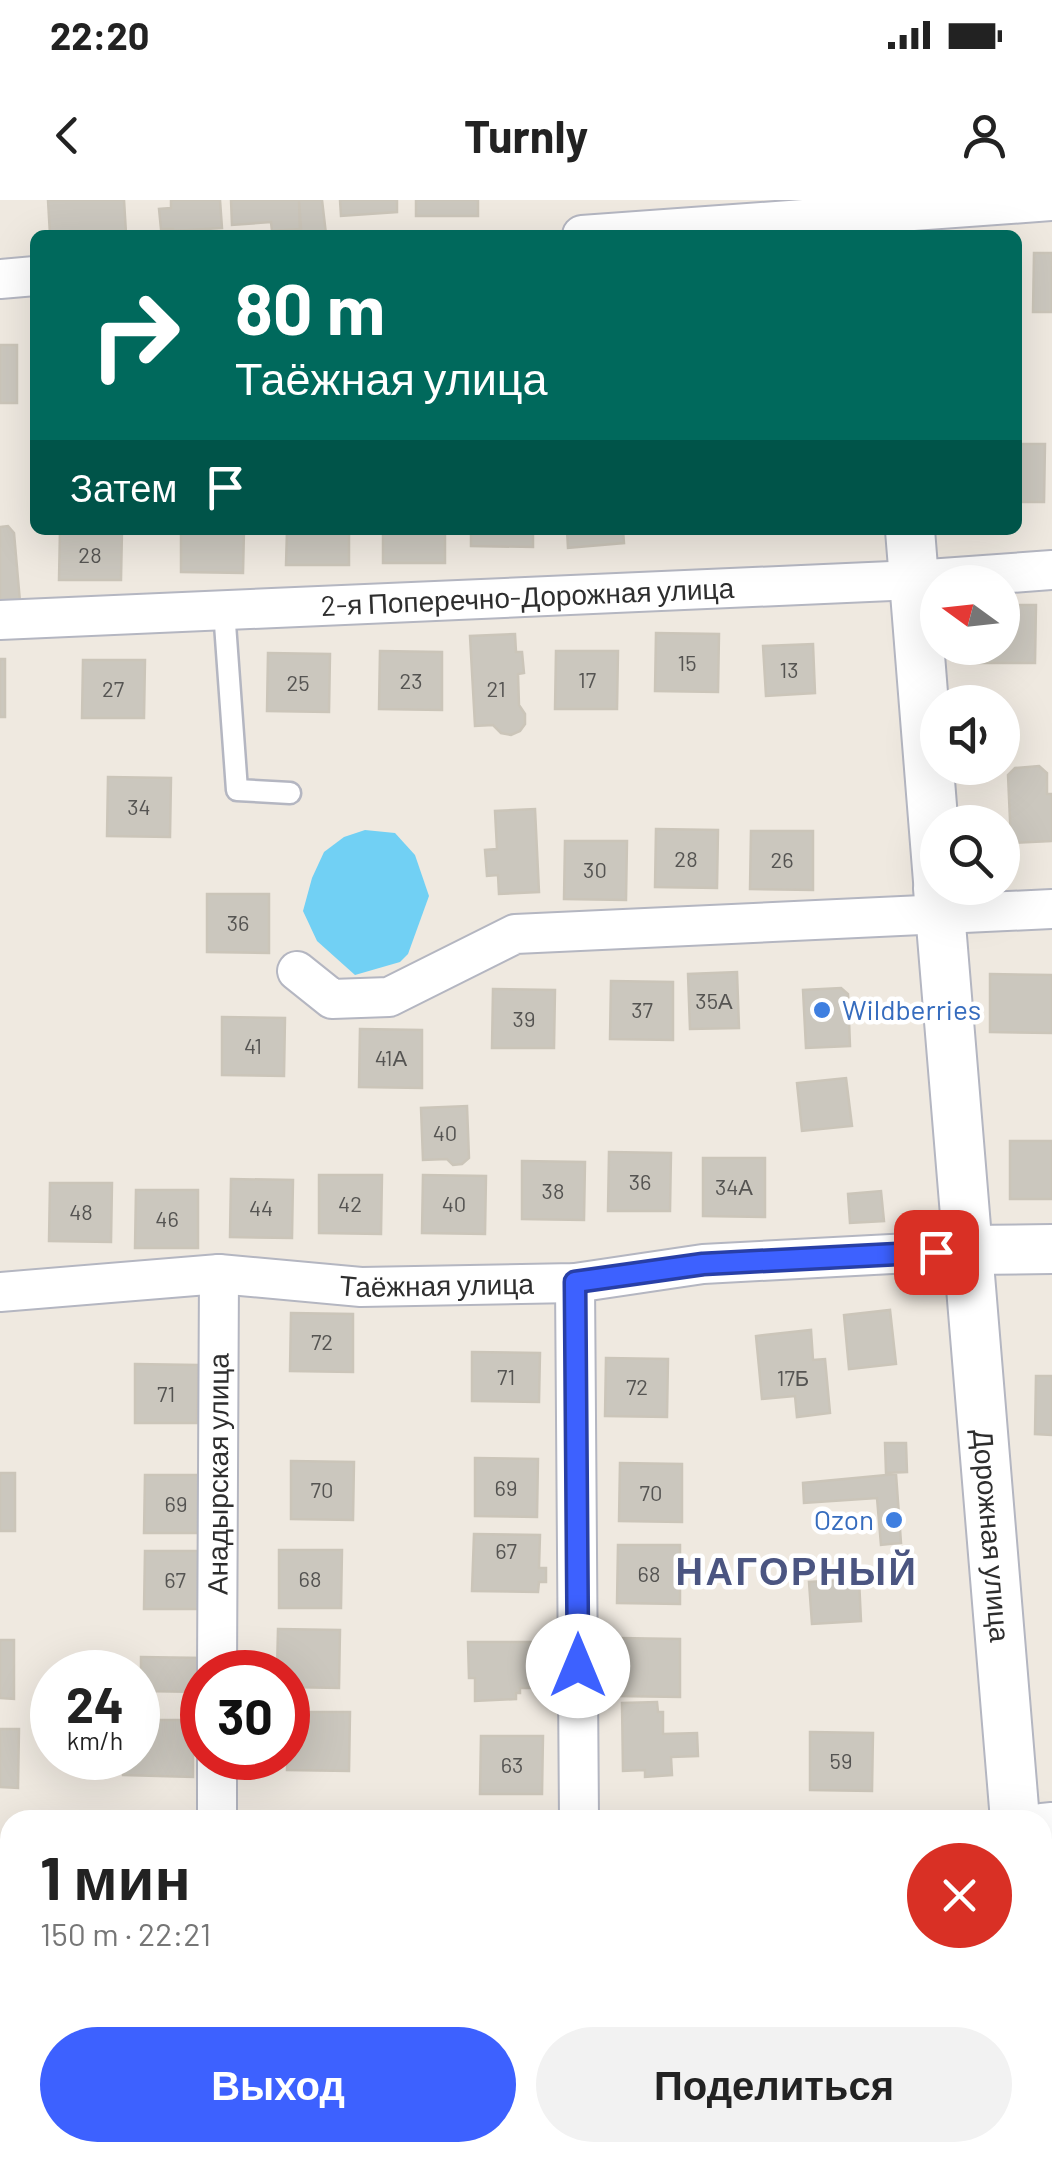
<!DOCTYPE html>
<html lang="ru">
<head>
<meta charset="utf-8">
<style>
  :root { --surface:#fff; --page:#f2f2f2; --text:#222; --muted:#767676; --accent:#3d61ff }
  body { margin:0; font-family:Barlow,sans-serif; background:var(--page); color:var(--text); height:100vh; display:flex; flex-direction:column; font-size:38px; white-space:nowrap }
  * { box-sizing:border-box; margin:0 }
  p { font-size:32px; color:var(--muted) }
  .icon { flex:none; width:55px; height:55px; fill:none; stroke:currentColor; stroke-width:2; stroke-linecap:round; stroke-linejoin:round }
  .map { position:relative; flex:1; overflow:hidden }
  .drawer { position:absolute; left:0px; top:1610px; width:1052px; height:352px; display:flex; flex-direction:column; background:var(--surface); border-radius:30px 30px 0 0; box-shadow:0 10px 40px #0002 }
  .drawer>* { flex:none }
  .guide { position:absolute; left:30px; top:30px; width:992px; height:305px; border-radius:15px; box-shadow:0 10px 40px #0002; background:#00695c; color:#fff; overflow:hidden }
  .needle { width:65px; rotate:285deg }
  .tools { position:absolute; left:920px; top:365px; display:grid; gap:20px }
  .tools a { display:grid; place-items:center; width:100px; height:100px; border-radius:50%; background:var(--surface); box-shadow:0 10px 40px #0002; font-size:50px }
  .speed { position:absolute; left:30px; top:1450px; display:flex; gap:20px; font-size:50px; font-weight:700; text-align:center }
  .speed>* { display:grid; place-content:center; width:130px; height:130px; border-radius:50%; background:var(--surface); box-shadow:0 10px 40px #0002; line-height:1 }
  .speed small { font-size:25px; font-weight:400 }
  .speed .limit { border:15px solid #d22; background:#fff; color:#111 }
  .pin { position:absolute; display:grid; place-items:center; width:85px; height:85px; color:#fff; margin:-42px; border-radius:20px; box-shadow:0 5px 15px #0006 }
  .me { position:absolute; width:110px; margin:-55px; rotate:0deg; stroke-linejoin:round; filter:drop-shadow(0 0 8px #0008) }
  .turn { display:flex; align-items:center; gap:35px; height:210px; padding:0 40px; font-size:45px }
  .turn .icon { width:130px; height:130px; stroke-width:2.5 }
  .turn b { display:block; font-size:70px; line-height:85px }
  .then { display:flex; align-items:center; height:95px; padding:0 40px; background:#0003; gap:20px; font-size:38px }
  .round { display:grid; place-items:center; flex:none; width:105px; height:105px; border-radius:52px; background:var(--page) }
  .headline { display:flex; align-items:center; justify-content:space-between; height:170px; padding:0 40px }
  h1 { font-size:60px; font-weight:700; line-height:75px }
  .action { display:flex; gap:20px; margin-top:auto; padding:20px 40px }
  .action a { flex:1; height:115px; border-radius:60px; background:var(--accent); color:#fff; font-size:40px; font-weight:700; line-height:115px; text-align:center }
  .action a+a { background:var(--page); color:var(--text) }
  .status { display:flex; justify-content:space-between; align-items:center; height:70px; padding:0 50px; background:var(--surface); direction:ltr }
  .status svg { height:28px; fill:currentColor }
  header { display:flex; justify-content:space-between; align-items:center; height:130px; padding:0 40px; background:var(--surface); font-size:45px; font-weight:700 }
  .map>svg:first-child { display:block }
  .water { fill:#71d0f4 }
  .building { fill:#cbc7be; stroke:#cbc5b9; stroke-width:2.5 }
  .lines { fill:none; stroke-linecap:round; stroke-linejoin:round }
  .service-casing { stroke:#b4b6c1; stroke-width:25 }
  .minor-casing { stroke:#b4b6c1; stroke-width:42 }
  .tertiary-casing { stroke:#b4b6c1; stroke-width:52 }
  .service { stroke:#fff; stroke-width:20 }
  .minor { stroke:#fff; stroke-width:38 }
  .tertiary { stroke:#fff; stroke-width:48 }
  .route-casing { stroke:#283fa6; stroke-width:25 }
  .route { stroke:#3d61ff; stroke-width:18 }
  .shop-dot { fill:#3f7fe0; stroke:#fff; stroke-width:4 }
  .labels { text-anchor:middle; stroke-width:9; stroke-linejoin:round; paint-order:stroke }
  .number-label { font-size:22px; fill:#555452 }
  .street-label { font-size:28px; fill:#2e2e2e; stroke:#fff }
  .shop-label { font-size:28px; fill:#366cbe; stroke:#fff; text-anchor:start }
  .district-label { font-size:38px; font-weight:bold; letter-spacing:2.5px; fill:#4b5581; stroke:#fff }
</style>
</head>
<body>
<div class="status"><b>22:20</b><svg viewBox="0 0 49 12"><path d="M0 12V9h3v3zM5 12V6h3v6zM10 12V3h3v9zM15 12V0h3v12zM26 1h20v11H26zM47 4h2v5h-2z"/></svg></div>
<header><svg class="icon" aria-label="back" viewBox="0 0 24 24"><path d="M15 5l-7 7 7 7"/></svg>Turnly<svg class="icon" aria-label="person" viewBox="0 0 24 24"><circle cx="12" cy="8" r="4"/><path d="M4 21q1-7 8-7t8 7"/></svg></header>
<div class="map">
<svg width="1052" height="1962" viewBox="0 0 1052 1962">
  <rect width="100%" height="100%" fill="#efe9e0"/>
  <!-- water -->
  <path class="water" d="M365,630l30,3 20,22 14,41 -21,58 -8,8 -45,13 -38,-34 -14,-30 9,-33 12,-26 20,-15z"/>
  <!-- building -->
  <path class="building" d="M48,0h76l2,33 -76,2z
    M171,0h49l2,28 -49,3v-2h-12l-2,-20 12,-1z
    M231,0h68l2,29 -29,2 -1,-9 -39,3z
    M299,0h23l4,34 -26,1z
    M340,0h57v12l-56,4z
    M416,0h62v16h-62z
    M1034,53h18v59h-19z
    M0,145h17v58h-17z
    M1018,244h27l-1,58h-26z
    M8,326l6,7 6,69 -20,2v-77z
    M60,330h62l-1,50h-62z
    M181,330h63l-1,43 -62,-1z
    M287,330h62v35h-63z
    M383,330h62v33h-62z
    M471,330h62v17l-62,-1z
    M567,330h56l1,13 -56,5z
    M1002,405h34l-1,58h-62v-15h29z
    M656,433l63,1 -1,58 -63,-1z
    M515,434l1,18h6l2,21 -6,1 1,31 6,9v10l-5,7 -9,4 -10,-2 -8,-8 -18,1 -5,-90z
    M813,444l2,49 -49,3 -3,-50z
    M380,451l62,1v58l-63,-1z
    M556,451h62l-1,58h-62z
    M268,453l62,1 -1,58 -62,-1z
    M0,459h5v58h-5z
    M83,460h62l-1,58h-62z
    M1039,566l8,7v21h5v47l-41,2 -3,-68 7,-7z
    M108,577l63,1 -1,59 -63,-1z
    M535,609l4,83 -40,2 -1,-19 -11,1 -2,-26 12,-1 -2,-38z
    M656,629l62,1 -1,58 -62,-1z
    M751,631h62v59l-63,-1z
    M565,641h62l-1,59 -62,-1z
    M207,694h62v59l-62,-1z
    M737,772l2,56 -49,1 -2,-55z
    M990,774l62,1v58l-62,-1z
    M611,781l62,1v58l-63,-1z
    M841,788l7,6 2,52 -44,2 -3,-58z
    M493,789l62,1 -1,58h-62z
    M222,817l63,1 -1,58 -62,-1z
    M360,829l62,1v58l-63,-1z
    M846,878l6,48 -50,5 -5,-48z
    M467,906l2,52 -7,6 -9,1 -6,-6 -24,1 -2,-52z
    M1010,941h42v58h-42z
    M609,952l62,1 -1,58h-62z
    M703,958h62v59l-62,-1z
    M522,961l63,1 -1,58 -62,-1z
    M319,975h63l-1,59 -62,-1z
    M423,975l63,1 -1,58 -63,-1z
    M231,979l62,1 -1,58 -62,-1z
    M50,983h62l-1,59 -62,-1z
    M136,990h62v58h-63z
    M881,991l3,30 -34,2 -2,-29z
    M890,1110l6,54 -47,5 -5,-54z
    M291,1113l62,1v58l-63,-1z
    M811,1130l2,30 12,-1 5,54 -33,4 -2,-21 -33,3 -6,-63z
    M472,1152l68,1 -1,49 -67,-1z
    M606,1158l62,1 -1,58 -62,-1z
    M135,1164l63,1 -1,58h-62z
    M1036,1176h16v59l-17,-1z
    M885,1243h21l1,29 -21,1z
    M475,1258l63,1 -1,58 -62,-1z
    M291,1261l63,1 -1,58 -62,-1z
    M620,1263l62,1v58l-63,-1z
    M0,1273h15v58h-15z
    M896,1274l5,69 -20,2 -4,-47 -73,5 -1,-20z
    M145,1275h62v58h-63z
    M474,1334l66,1 -1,33h7v14h-7l-1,10 -66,-1z
    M618,1345h62v59l-63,-1z
    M279,1350h63l-1,58h-62z
    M145,1351h62l-1,58h-62z
    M859,1379l2,42 -49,3 -3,-42z
    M278,1429l62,1 -1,58 -51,-1v-15h-11z
    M618,1438l62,1v58l-63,-1z
    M0,1440h14v59l-14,-1z
    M468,1442h69v46h-17v5h-4v6l-41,2v-23h-6z
    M141,1457l63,1 -2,34 -61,-1z
    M657,1502l1,10h5v22l34,-1 1,23 -27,1 1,18 -27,2v-7l-22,1 -1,-68z
    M288,1512h62l-1,59 -62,-1z
    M155,1520h38v57l-70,-2v-17h15v-24h17z
    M0,1529h19l-1,59 -18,-1z
    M810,1532l63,1 -1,58 -62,-1z
    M481,1536h62l-1,58h-62z
    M280,1614h63v6h-63z
    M0,1697h4v68h-4z
    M142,1952h63v10h-63z"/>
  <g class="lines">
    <defs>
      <path id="service" d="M224,410l13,180 53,3
        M1042,1911h10"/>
      <g id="minor">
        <path d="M582,35l470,-34"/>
        <path d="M0,79l35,-3"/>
        <path id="s1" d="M0,420l914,-40 138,-10"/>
        <path d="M297,771l35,28 57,-2 126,-63 537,-25"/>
        <path d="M575,1083l4,537"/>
        <path id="s2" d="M0,1092l219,-18 142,13 214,-4 128,-19 264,-14"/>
        <path id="s3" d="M217,1472l2,-398"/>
        <path d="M217,1620v-62"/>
        <path d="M1042,1623l10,-1"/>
        <path d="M581,1952v10"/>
        <path d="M215,1962v-10"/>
      </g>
      <g id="tertiary">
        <path d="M885,0l3,35"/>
        <path d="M910,330l28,351"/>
        <path id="s4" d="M938,688l77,932"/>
        <path d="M967,1050l85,-1"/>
        <path d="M1031,1952l1,10"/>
      </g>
    </defs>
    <!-- service casing -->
    <use href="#service" class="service-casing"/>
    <!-- minor casing -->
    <use href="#minor" class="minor-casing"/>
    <!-- tertiary casing -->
    <use href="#tertiary" class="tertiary-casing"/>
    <!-- service -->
    <use href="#service" class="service"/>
    <!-- minor -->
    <use href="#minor" class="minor"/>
    <!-- tertiary -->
    <use href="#tertiary" class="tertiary"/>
  </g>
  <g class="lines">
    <defs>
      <path id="route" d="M578,1466l-3,-384 128,-18 233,-12"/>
    </defs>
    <!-- route casing -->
    <use href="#route" class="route-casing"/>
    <!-- route -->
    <use href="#route" class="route"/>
  </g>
  <!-- markers -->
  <g class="shop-dot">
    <circle cx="822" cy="810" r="10"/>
    <circle cx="894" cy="1320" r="10"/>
  </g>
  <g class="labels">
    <!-- number labels -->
    <g class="number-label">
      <text x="90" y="363">28</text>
      <text x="687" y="471">15</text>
      <text x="789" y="478">13</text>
      <text x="587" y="488">17</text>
      <text x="411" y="489">23</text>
      <text x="298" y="491">25</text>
      <text x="113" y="497">27</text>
      <text x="496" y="497">21</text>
      <text x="139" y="615">34</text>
      <text x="686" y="667">28</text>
      <text x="782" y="668">26</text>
      <text x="595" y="678">30</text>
      <text x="238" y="731">36</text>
      <text x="714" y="809">35А</text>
      <text x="642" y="818">37</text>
      <text x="524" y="827">39</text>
      <text x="253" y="854">41</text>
      <text x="391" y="866">41А</text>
      <text x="445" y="941">40</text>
      <text x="640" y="990">36</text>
      <text x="734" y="995">34А</text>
      <text x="553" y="999">38</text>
      <text x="350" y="1012">42</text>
      <text x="454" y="1012">40</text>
      <text x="261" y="1016">44</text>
      <text x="81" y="1020">48</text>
      <text x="167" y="1027">46</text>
      <text x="322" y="1150">72</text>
      <text x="506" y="1185">71</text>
      <text x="793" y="1186">17Б</text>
      <text x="637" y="1195">72</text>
      <text x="166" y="1202">71</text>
      <text x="506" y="1296">69</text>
      <text x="322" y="1298">70</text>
      <text x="651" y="1301">70</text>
      <text x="176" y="1312">69</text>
      <text x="506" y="1359">67</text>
      <text x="649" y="1382">68</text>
      <text x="310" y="1387">68</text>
      <text x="175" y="1388">67</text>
      <text x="841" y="1569">59</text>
      <text x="512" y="1573">63</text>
    </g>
    <!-- street labels -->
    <g class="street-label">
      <text dy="10" stroke="none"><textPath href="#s1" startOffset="528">2-я Поперечно-Дорожная улица</textPath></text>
      <text dy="10" stroke="none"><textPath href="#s2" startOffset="438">Таёжная улица</textPath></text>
      <text dy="10" stroke="none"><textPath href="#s3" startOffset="198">Анадырская улица</textPath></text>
      <text dy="10" stroke="none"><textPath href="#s4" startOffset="650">Дорожная улица</textPath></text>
    </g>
    <!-- shop labels -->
    <g class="shop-label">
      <text x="842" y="820">Wildberries</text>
      <text x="874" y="1330" text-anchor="end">Ozon</text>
    </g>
    <!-- district labels -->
    <g class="district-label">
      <text x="797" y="1385">НАГОРНЫЙ</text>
    </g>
  </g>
</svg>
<div class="tools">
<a><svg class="needle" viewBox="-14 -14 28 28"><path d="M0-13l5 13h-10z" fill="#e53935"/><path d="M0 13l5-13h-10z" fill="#767676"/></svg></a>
<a><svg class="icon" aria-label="sound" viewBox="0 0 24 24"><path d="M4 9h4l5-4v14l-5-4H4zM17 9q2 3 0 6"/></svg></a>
<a><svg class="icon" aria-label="search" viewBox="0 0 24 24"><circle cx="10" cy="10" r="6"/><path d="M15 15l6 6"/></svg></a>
</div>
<div class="speed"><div>24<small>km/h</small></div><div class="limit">30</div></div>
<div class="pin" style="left:936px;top:1052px;background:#d93025"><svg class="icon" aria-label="arrive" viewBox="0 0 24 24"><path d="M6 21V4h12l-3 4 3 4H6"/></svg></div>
<svg class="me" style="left:578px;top:1466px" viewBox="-20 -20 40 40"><circle r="19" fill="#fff"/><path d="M0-13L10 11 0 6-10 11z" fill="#3d61ff"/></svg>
<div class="guide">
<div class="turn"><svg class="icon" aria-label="right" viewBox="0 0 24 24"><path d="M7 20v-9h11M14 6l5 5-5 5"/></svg><div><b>80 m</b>Таёжная улица</div></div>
<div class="then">Затем<svg class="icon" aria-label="arrive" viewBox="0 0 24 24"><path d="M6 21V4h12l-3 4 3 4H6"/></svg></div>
</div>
<section class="drawer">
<div class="headline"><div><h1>1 мин</h1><p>150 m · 22:21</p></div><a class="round" style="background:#d93025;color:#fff"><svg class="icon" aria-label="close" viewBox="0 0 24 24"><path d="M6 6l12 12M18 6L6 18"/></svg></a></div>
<div class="action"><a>Выход</a><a>Поделиться</a></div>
</section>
</div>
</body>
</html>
